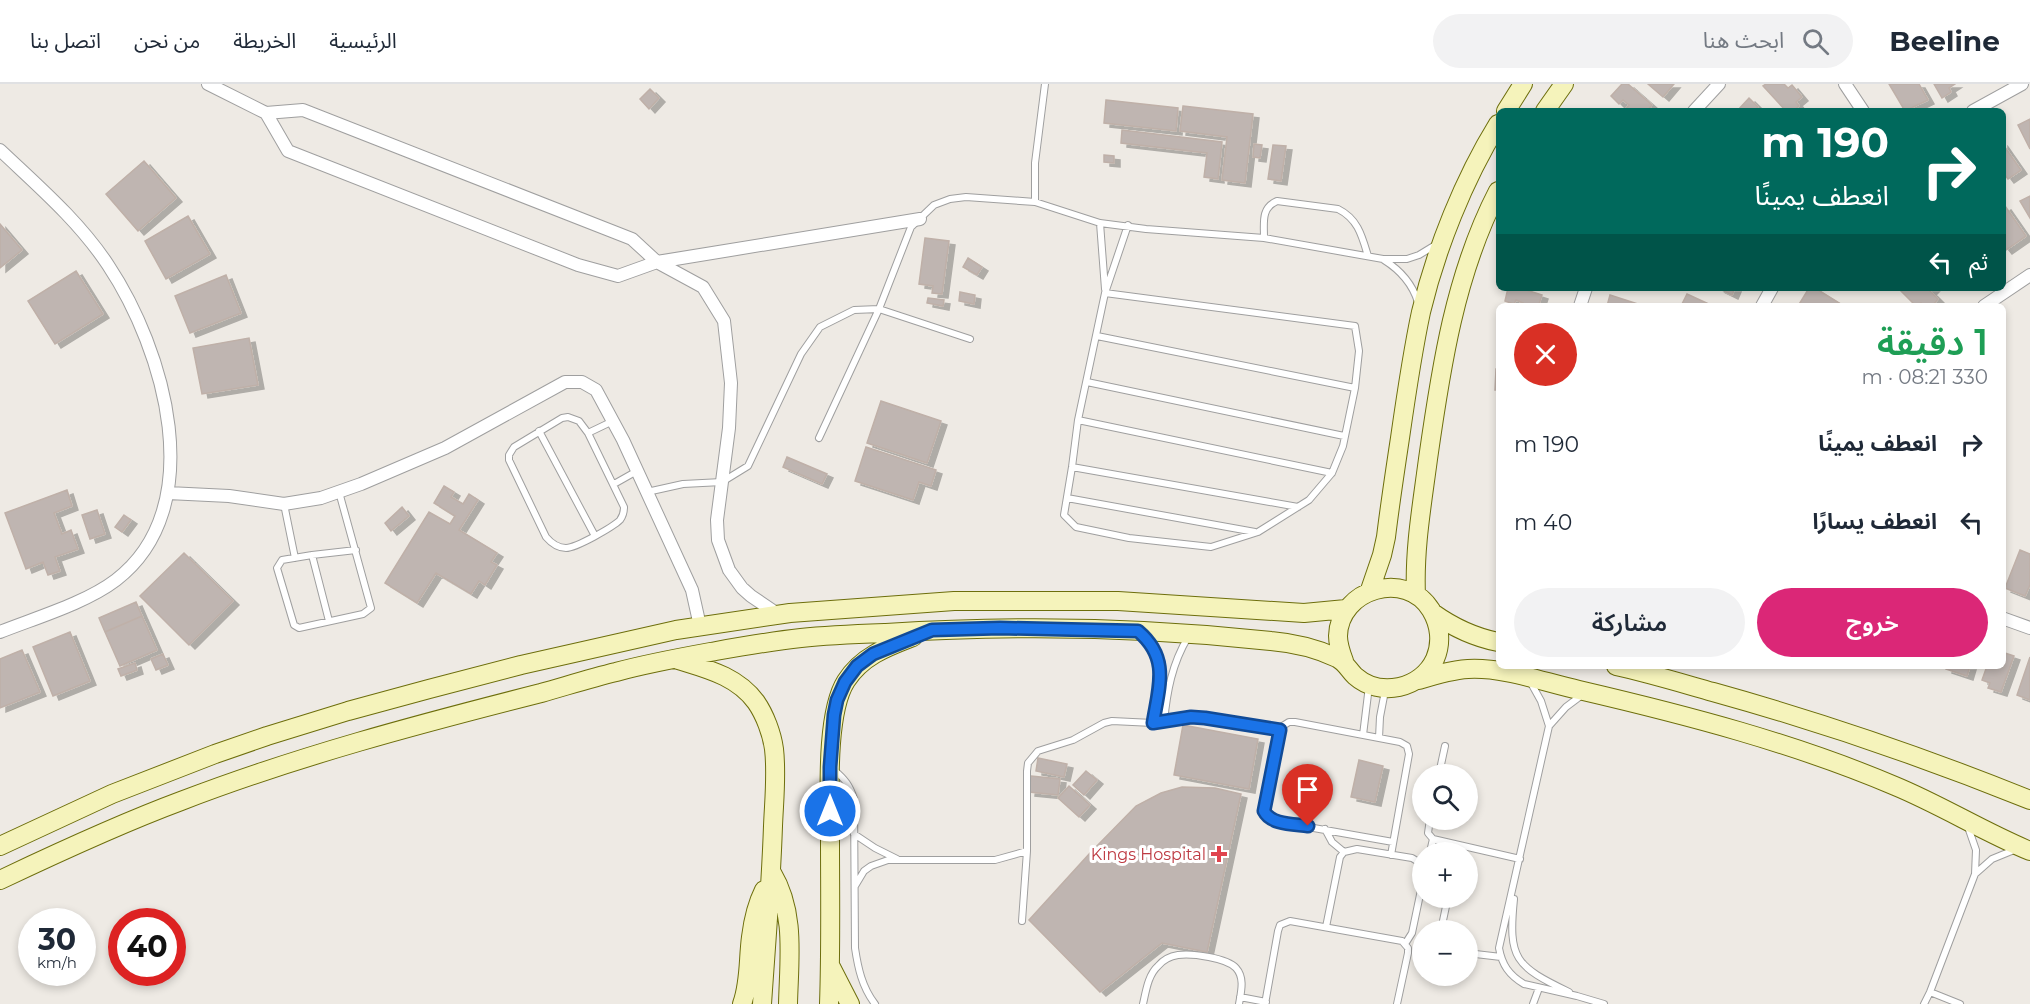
<!DOCTYPE html>
<html lang="ar">
<head>
<meta charset="utf-8">
<style>
  :root { --surface:#fff; --page:#f2f2f3; --text:#1f2937; --muted:#747a83; --line:#e0e1e3; --accent:#db2777 }
  body { margin:0; font-family:Montserrat,"Noto Sans Arabic",sans-serif; background:var(--page); color:var(--text); direction:rtl; height:100vh; display:flex; flex-direction:column; font-size:22px; white-space:nowrap }
  * { box-sizing:border-box; margin:0 }
  p { font-size:20px; color:var(--muted) }
  .icon { flex:none; width:33px; height:33px; fill:none; stroke:currentColor; stroke-width:2; stroke-linecap:round; stroke-linejoin:round }
  .map { position:relative; flex:1; overflow:hidden; direction:ltr }
  .sheet { position:absolute; left:1496px; top:219px; width:510px; height:366px; display:flex; flex-direction:column; background:var(--surface); border-radius:9px; box-shadow:0 3px 9px #0003; direction:rtl }
  .sheet>* { flex:none }
  .banner { position:absolute; left:1496px; top:24px; width:510px; height:183px; border-radius:9px; box-shadow:0 3px 9px #0003; direction:rtl; background:#00695c; color:#fff; overflow:hidden }
  .fabs { position:absolute; left:1412px; top:680px; display:grid; gap:12px }
  .fabs a { display:grid; place-items:center; width:66px; height:66px; border-radius:50%; background:var(--surface); box-shadow:0 3px 9px #0003; font-size:30px }
  .speed { position:absolute; left:18px; top:824px; display:flex; gap:12px; font-size:30px; font-weight:700; text-align:center }
  .speed>* { display:grid; place-content:center; width:78px; height:78px; border-radius:50%; background:var(--surface); box-shadow:0 3px 9px #0003; line-height:1 }
  .speed small { font-size:15px; font-weight:400 }
  .speed .limit { border:9px solid #d22; background:#fff; color:#111 }
  .pin { position:absolute; display:grid; place-items:center; width:51px; height:51px; color:#fff; margin:-62px -26px; border-radius:50% 50% 50% 0; rotate:-45deg; box-shadow:0 0 6px #0007 }
  .pin .icon { rotate:45deg }
  .me { position:absolute; width:66px; margin:-33px; rotate:0deg; stroke-linejoin:round; filter:drop-shadow(0 0 4px #0008) }
  .turn { display:flex; align-items:center; gap:21px; height:126px; padding:0 18px; font-size:27px }
  .turn .icon { width:78px; height:78px; stroke-width:2.5 }
  .turn b { display:block; font-size:42px; line-height:51px }
  .then { display:flex; align-items:center; height:57px; padding:0 18px; background:#0003; gap:12px; font-size:22px }
  .round { display:grid; place-items:center; flex:none; width:63px; height:63px; border-radius:32px; background:var(--page) }
  .overview { display:flex; align-items:center; justify-content:space-between; height:102px; padding:0 18px }
  h1 { font-size:36px; font-weight:600; line-height:45px; color:#1e9e55 }
  .action { display:flex; gap:12px; margin-top:auto; padding:12px 18px }
  .action a { flex:1; height:69px; border-radius:36px; background:var(--accent); color:#fff; font-size:24px; font-weight:600; line-height:69px; text-align:center }
  .action a+a { background:var(--page); color:var(--text) }
  ul { padding:0; list-style:none }
  li { display:flex; align-items:center; gap:18px; height:78px; padding:0 18px }
  li div { flex:1 }
  li b { display:block; font-size:22px }
  li em { font-style:normal }
  header { display:flex; align-items:center; gap:36px; box-sizing:border-box; height:84px; padding:0 30px; background:var(--surface); border-bottom:2px solid var(--line) }
  header strong { font-size:28px }
  nav { display:flex; gap:33px; margin-inline-start:auto; font-size:21px }
  .search { width:420px; height:54px; background:var(--page); display:flex; align-items:center; gap:15px; box-sizing:border-box; padding:0 21px; border-radius:33px; color:var(--muted); font-size:22px }
  .map>svg:first-child { display:block }
  .building { fill:#bfb5b1; stroke:#bfb0a8; stroke-width:1.5; filter:url(#shadow) }
  .lines { fill:none; stroke-linecap:round; stroke-linejoin:round }
  .lane-casing { stroke:#9f9f9f; stroke-width:8 }
  .street-casing { stroke:#9f9f9f; stroke-width:14 }
  .secondary-casing { stroke:#6d6e0c; stroke-width:20 }
  .lane { stroke:#fff; stroke-width:6 }
  .street { stroke:#fff; stroke-width:12 }
  .secondary { stroke:#f5f3bb; stroke-width:18 }
  .route-casing { stroke:#114b97; stroke-width:15 }
  .route { stroke:#1a73e8; stroke-width:10 }
  .health-dot { fill:#e0444e; stroke:#fff; stroke-width:2 }
  .labels { text-anchor:middle; stroke-width:6; stroke-linejoin:round; paint-order:stroke }
  .health-label { font-size:16px; fill:#be3a42; stroke:#fff; text-anchor:end }
</style>
</head>
<body>
<header>
<strong>Beeline</strong>
<div class="search"><svg class="icon" aria-label="search" viewBox="0 0 24 24"><circle cx="10" cy="10" r="6"/><path d="M15 15l6 6"/></svg>ابحث هنا</div>
<nav><a>الرئيسية</a><a>الخريطة</a><a>من نحن</a><a>اتصل بنا</a></nav>
</header>
<div class="map">
<svg width="2030" height="920" viewBox="0 0 2030 920">
  <defs>
    <filter id="shadow"><feDropShadow dx="6" dy="4" stdDeviation="0" flood-color="#0004"/></filter>
  </defs>
  <rect width="100%" height="100%" fill="#eeeae4"/>
  <!-- building -->
  <path class="building" d="M1622,0h6l24,21 -5,6h-21l-1,-1 4,-5 -6,-5 -4,4 -8,-8z
    M1648,0h26l-11,13z
    M1766,0h18l4,4 4,-3 10,12 -6,5 3,4 -6,5h-7l-23,-25z
    M1889,0h30l9,16 -23,11z
    M1934,0h21l-6,4 2,4 -9,6z
    M650,5l9,9 -10,11 -9,-10z
    M1749,14l9,9 -2,2 2,2h-21z
    M1106,16l72,8 -2,23 -72,-8z
    M1183,22l70,8 -8,69 -23,-3 5,-43 -47,-6z
    M2030,35v30l-12,-24z
    M1122,46l100,12 -4,37 -14,-2 3,-24 -86,-10z
    M2002,59l19,27 -13,9 -6,-8z
    M1254,60l8,1 -2,13 -7,-1z
    M1273,61l13,1 -5,35 -13,-2z
    M1104,71l10,1v7l-10,-1z
    M144,77l32,37 -38,33 -32,-37z
    M2030,112v22l-10,-17z
    M2005,122l21,30 -20,14 -4,-5v-37z
    M188,132l22,38 -44,25 -21,-38z
    M0,140l22,26 -22,18z
    M925,154l24,3 -7,53 -10,-1 1,-7 -14,-2z
    M968,174l14,9 -5,8 -14,-8z
    M76,187l27,43 -48,30 -27,-43z
    M226,191l15,38 -51,20 -15,-37z
    M1508,204h12l22,7 -3,9 6,2h-23l1,-3 -7,-3 -2,4 -9,-3z
    M1718,204h17l-3,7z
    M1809,204h6l29,18h-46z
    M1898,204h35l-3,3 8,8 -6,7h-8l-3,-3 -5,3z
    M960,208l15,3 -1,9 -15,-3z
    M1687,210l26,12h-32z
    M1610,211l34,11h-37z
    M928,214l16,2 -1,6 -16,-3z
    M249,254l9,47 -56,9 -9,-46z
    M1496,285h2v21h-3z
    M881,317l60,20 -14,42 -60,-20z
    M866,363l70,23 -5,16 -12,-4 -6,18 -58,-19z
    M787,373l40,17 -5,10 -39,-17z
    M444,402l10,6 -3,5 12,7 6,-10 9,6 -19,30 38,23 -6,9 6,3 -12,20 -6,-4 -8,13 -35,-21 -19,30 -32,-20 44,-71 21,12 5,-8 -21,-13z
    M67,406l5,16 -18,7 8,21 9,-4 7,19 -23,8 5,14 -12,4 -5,-13 -17,7 -21,-56z
    M402,423l7,9 -18,15 -6,-8z
    M97,426l8,24 -15,5 -8,-24z
    M124,431l7,5 -9,12 -7,-5z
    M2020,466l10,4v31l-5,11 -20,-8z
    M184,469l49,48 -44,44 -49,-49z
    M136,518l6,14 -37,16 -6,-14z
    M142,532l15,34 -37,16 -15,-34z
    M70,548l20,49 -37,15 -20,-49z
    M22,566l18,42 -40,16v-49z
    M2002,568l12,4 -13,36 -13,-4 2,-5 -8,-3 5,-14h15z
    M163,570l5,11 -12,5 -5,-11z
    M2030,573v43l-13,-5z
    M135,579l2,7 -16,6 -3,-7z
    M1947,582h23l-3,10 -21,-7z
    M1183,641l75,14 -9,50 -75,-14z
    M1038,674l29,6 -3,13 -28,-6z
    M1359,676l24,6 -8,36 -24,-5z
    M1086,687l11,9 -13,15 -11,-10z
    M1031,692l29,3 -2,16 -29,-3z
    M1069,702l21,19 -11,12 -21,-19z
    M1182,703l33,1 26,6 -34,158 -45,-9 -62,49 -71,-72 61,-67 46,-47 25,-13z"/>
  <g class="lines">
    <defs>
      <path id="lane" d="M1035,118v-39l10,-79
        M1100,139l5,66
        M1264,154c0,-16 -3,-30 13,-37l61,8c20,10 24,27 30,47
        M1384,176c16,10 28,23 34,42
        M1105,209l250,33 4,25 -4,37 -12,58 -11,27 -23,27 -51,32 -47,15 -82,-9 -53,-11 -12,-12 8,-48 6,-47 27,-127 23,-68
        M1097,252l258,52
        M1087,298l257,54
        M568,333l11,4 9,12 36,74c0,5 -1,9 -4,13 -7,7 -44,28 -54,28 -8,0 -14,-4 -20,-11l-37,-77v-5l5,-8 48,-29z
        M1078,336l254,53
        M539,347l56,105
        M588,349l25,-12
        M819,354l60,-129 32,-82 23,-22 16,-6 16,-2 69,5 65,21 46,6 118,9 119,21h24l12,-4 18,-11
        M1072,383l226,40
        M614,400l23,-13
        M647,408l36,-8 39,-2 26,-16 53,-112 19,-27 34,-17 25,-1 91,30
        M1067,414l188,34
        M284,420l11,54
        M312,471l-30,5 -5,8 17,57 5,3 64,-14 8,-6 -32,-116
        M329,537l-17,-66 44,-5
        M1143,551c10,10 16,21 17,35l-7,53
        M1531,599l10,18 8,25
        M1582,611l-16,12 -17,19 -50,222c3,17 10,27 25,36l53,12 27,8
        M1164,638c3,-31 8,-58 24,-85
        M1363,651l6,-49
        M1379,654l1,-21 5,-26
        M834,686c11,9 16,16 20,29l1,149c3,20 7,39 20,56
        M1439,690l6,-28
        M1430,735l-2,14 5,6 87,20
        M1325,745l7,13 12,10
        M854,750l21,14 22,11
        M1430,768l3,-13
        M1391,771l18,-101 -2,-8 -7,-4 -105,-20h-6l-8,5 -16,79 1,10 8,5 119,21
        M1975,790l17,-15 22,-9
        M855,802l9,-15 7,-5 17,-6h107l32,-9v-80l1,-8 10,-12 35,-11 31,-17 8,-2 41,2 38,-6 14,1 75,13
        M1514,815c-6,60 1,67 55,93
        M1022,837l5,-70
        M1326,843l14,-70 4,-5 13,-3 55,9 10,6
        M1441,846l7,-33
        M1405,860l7,-11 10,-48
        M1467,869l34,4
        M1930,908l30,12
        M1240,913l26,5
        M1143,920c3,-13 5,-29 15,-38 5,-6 13,-10 20,-11 14,-2 49,3 58,13 9,10 5,24 3,36
        M1265,920l13,-73 2,-6 10,-4 112,20 6,7v5l-11,51
        M1533,920l6,-16
        M1924,920l6,-12 45,-118 1,-24 -8,-23"/>
      <path id="street" d="M208,0l58,29 37,-3 329,129 25,23 46,25 21,34 7,62 -2,45 -12,92 1,20 11,30 13,18 9,8 28,19
        M1845,0l18,27
        M1694,27l25,-27
        M1973,27l49,-27
        M266,29l22,38 290,114 40,11 39,-14 263,-43
        M0,66c38,36 79,71 108,115 56,84 103,242 8,315 -30,23 -81,38 -116,52
        M1580,222l6,-18
        M1762,222l10,-18
        M1984,222l46,-31
        M168,409l61,3 55,8 37,-6 40,-14 84,-36 120,-66h17l14,8 27,50 69,150 8,36
        M2002,534l28,10"/>
      <path id="secondary" d="M1506,27l17,-27
        M1545,27l19,-27
        M1370,506l12,-35 4,-18c4,-33 9,-66 14,-99 6,-42 12,-84 21,-126 15,-63 43,-133 77,-188
        M1416,511c-2,-46 6,-90 12,-136 13,-92 27,-185 70,-268
        M1433,529c21,15 40,24 65,29
        M678,576c29,9 59,16 78,42 9,13 16,32 18,47 3,25 0,52 -1,77 -2,60 -7,119 -11,178
        M1616,582c32,7 65,17 97,26 108,30 213,66 317,108
        M1419,596c16,-5 32,-10 49,-11 36,-2 75,13 111,21 107,25 215,53 316,96 46,19 89,46 135,65
        M0,762l112,-52 103,-40 52,-18 81,-25 81,-22 92,-24 155,-35 114,-17 164,-12h164l186,12 42,-4
        M772,789c24,40 17,86 16,131
        M0,796c59,-28 119,-56 181,-79 117,-45 238,-77 360,-108 25,-7 50,-15 75,-21 33,-9 67,-15 100,-21 28,-5 57,-10 85,-13 28,-3 57,-4 85,-5 128,-8 258,-6 385,8 23,2 45,7 66,17 9,5 11,11 18,18 25,22 66,13 80,-17 7,-16 5,-34 -4,-49 -25,-41 -92,-21 -93,26 0,9 3,17 6,25
        M831,883l19,37
        M742,920c8,-22 6,-45 9,-67 2,-16 6,-33 13,-47
        M829,920c2,-55 1,-110 1,-165 0,-40 -5,-125 16,-158 16,-25 41,-34 67,-44"/>
    </defs>
    <!-- lane casing -->
    <use href="#lane" class="lane-casing"/>
    <!-- street casing -->
    <use href="#street" class="street-casing"/>
    <!-- secondary casing -->
    <use href="#secondary" class="secondary-casing"/>
    <!-- lane -->
    <use href="#lane" class="lane"/>
    <!-- street -->
    <use href="#street" class="street"/>
    <!-- secondary -->
    <use href="#secondary" class="secondary"/>
  </g>
  <g class="lines">
    <defs>
      <path id="route" d="M830,727v-44l4,-52 3,-15 8,-18 12,-16 16,-12 59,-24 68,-2 138,3c32,27 21,55 15,92l38,-6 14,1 75,12 -16,81c7,14 30,13 44,15"/>
    </defs>
    <!-- route casing -->
    <use href="#route" class="route-casing"/>
    <!-- route -->
    <use href="#route" class="route"/>
  </g>
  <!-- markers -->
  <path class="health-dot" d="M1216 761h6v6h6v6h-6v6h-6v-6h-6v-6h6z"/>
  <g class="labels">
    <!-- health labels -->
    <g class="health-label">
      <text x="1206" y="776">Kings Hospital</text>
    </g>
  </g>
</svg>
<div class="fabs">
<a><svg class="icon" aria-label="search" viewBox="0 0 24 24"><circle cx="10" cy="10" r="6"/><path d="M15 15l6 6"/></svg></a>
<a>+</a>
<a>−</a>
</div>
<div class="speed"><div>30<small>km/h</small></div><div class="limit">40</div></div>
<div class="pin" style="left:1308px;top:742px;background:#d93025"><svg class="icon" aria-label="arrive" viewBox="0 0 24 24"><path d="M6 21V4h12l-3 4 3 4H6"/></svg></div>
<svg class="me" style="left:830px;top:727px" viewBox="-20 -20 40 40"><circle r="17" fill="#1a73e8" stroke="#fff" stroke-width="3"/><path d="M0-11L8 9 0 5-8 9z" fill="#fff"/></svg>
<div class="banner">
<div class="turn"><svg class="icon" aria-label="right" viewBox="0 0 24 24"><path d="M7 20v-9h11M14 6l5 5-5 5"/></svg><div><b>190 m</b>انعطف يمينًا</div></div>
<div class="then">ثم<svg class="icon" aria-label="left" viewBox="0 0 24 24"><path d="M17 20v-9H6M10 6l-5 5 5 5"/></svg></div>
</div>
<section class="sheet">
<div class="overview"><div><h1>1 دقيقة</h1><p>330 m · 08:21</p></div><a class="round" style="background:#d93025;color:#fff"><svg class="icon" aria-label="close" viewBox="0 0 24 24"><path d="M6 6l12 12M18 6L6 18"/></svg></a></div>
<ul>
<li><svg class="icon" aria-label="right" viewBox="0 0 24 24"><path d="M7 20v-9h11M14 6l5 5-5 5"/></svg><div><b>انعطف يمينًا</b></div><em>190 m</em></li>
<li><svg class="icon" aria-label="left" viewBox="0 0 24 24"><path d="M17 20v-9H6M10 6l-5 5 5 5"/></svg><div><b>انعطف يسارًا</b></div><em>40 m</em></li>
</ul>
<div class="action"><a>خروج</a><a>مشاركة</a></div>
</section>
</div>
</body>
</html>
